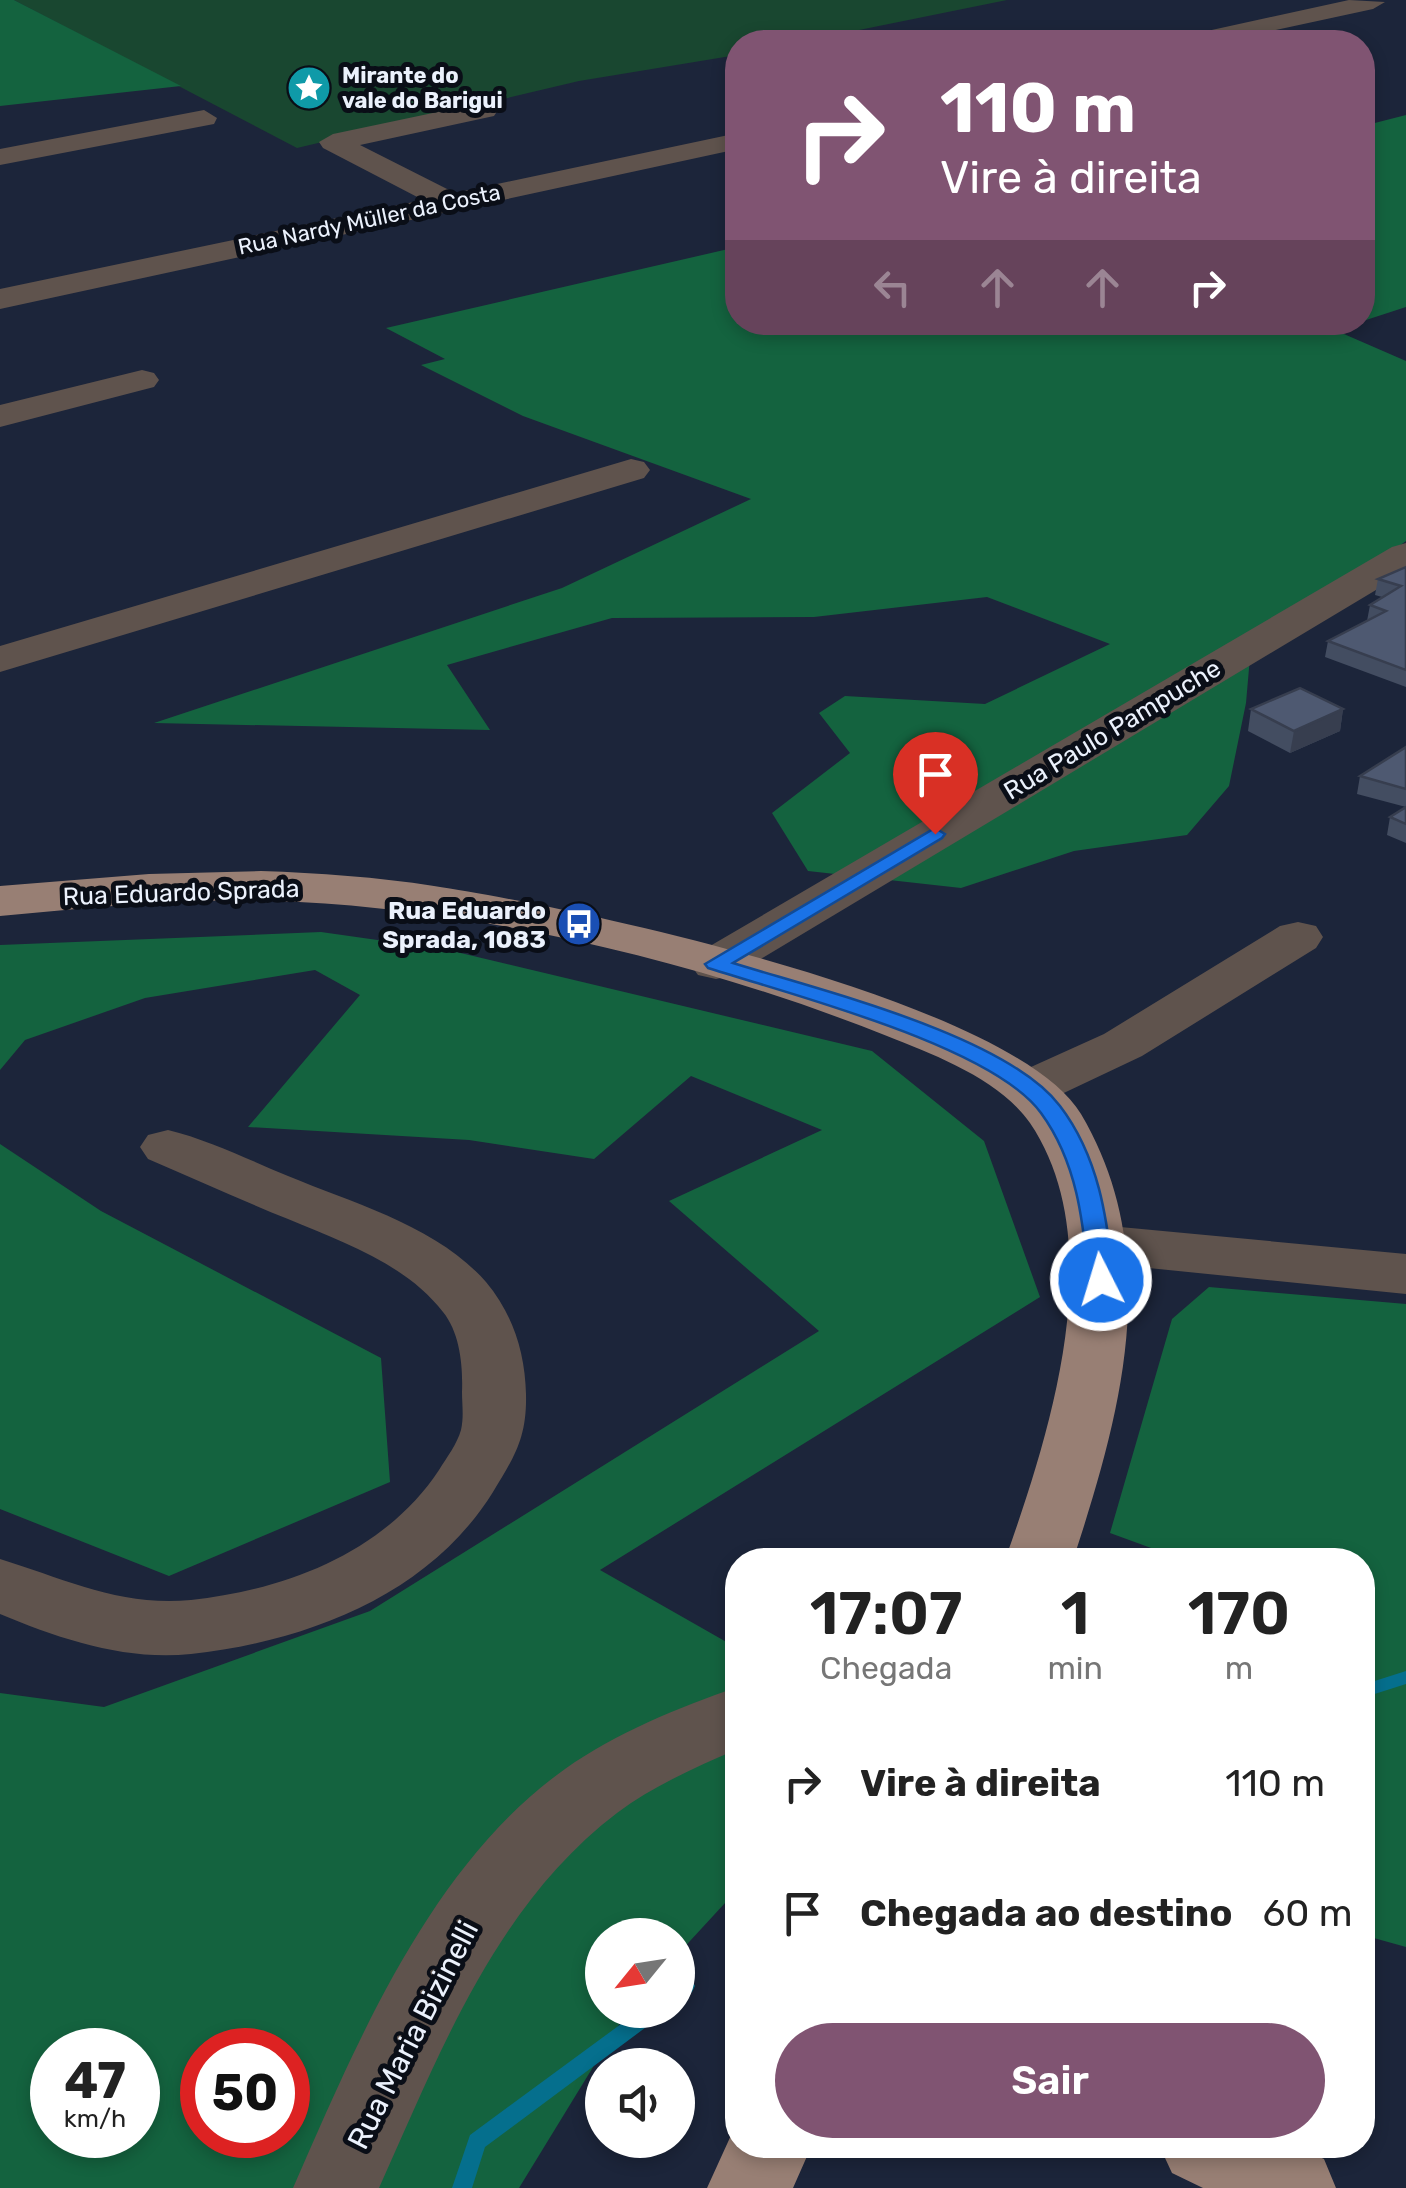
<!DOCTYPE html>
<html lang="pt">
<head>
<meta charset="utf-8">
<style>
  :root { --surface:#fff; --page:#f2f2f2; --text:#222; --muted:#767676; --accent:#805472 }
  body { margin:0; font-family:Rubik,sans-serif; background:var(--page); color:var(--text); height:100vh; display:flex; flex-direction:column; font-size:38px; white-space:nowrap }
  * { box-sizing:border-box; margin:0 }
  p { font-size:32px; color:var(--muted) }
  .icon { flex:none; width:55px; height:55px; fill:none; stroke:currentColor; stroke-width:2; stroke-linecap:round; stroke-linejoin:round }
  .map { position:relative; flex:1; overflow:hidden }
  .panel { position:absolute; left:725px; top:1548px; width:650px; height:610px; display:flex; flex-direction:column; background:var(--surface); border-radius:40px; box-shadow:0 5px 15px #0003 }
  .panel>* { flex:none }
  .top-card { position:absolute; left:725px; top:30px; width:650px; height:305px; border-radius:40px; box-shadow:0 5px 15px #0003; background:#805472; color:#fff; overflow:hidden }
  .needle { width:65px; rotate:240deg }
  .buttons { position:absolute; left:585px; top:1918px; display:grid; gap:20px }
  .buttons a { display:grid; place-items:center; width:110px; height:110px; border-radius:50%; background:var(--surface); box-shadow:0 5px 15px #0003; font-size:50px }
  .speed { position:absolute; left:30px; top:2028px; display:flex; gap:20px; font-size:50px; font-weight:700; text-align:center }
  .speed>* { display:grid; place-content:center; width:130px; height:130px; border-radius:50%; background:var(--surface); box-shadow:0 5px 15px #0003; line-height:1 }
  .speed small { font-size:25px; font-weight:400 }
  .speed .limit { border:15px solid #d22; background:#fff; color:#111 }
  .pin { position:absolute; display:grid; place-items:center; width:85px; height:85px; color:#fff; margin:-102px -42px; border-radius:50% 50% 50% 0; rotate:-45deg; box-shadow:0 0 10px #0007 }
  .pin .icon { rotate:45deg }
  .me { position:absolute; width:110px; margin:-55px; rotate:355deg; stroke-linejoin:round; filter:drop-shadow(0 0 8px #0008) }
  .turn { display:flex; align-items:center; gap:35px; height:210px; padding:0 50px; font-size:45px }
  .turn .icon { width:130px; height:130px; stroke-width:2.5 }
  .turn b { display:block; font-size:70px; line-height:85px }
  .lanes { display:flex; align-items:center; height:95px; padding:0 50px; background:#0003; justify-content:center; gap:50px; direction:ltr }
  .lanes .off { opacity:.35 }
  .eta { display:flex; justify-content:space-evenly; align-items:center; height:170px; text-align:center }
  .eta b { font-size:60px; font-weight:600; line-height:70px }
  .cta { display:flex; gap:20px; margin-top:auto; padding:20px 50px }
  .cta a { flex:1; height:115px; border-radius:60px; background:var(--accent); color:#fff; font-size:40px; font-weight:600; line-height:115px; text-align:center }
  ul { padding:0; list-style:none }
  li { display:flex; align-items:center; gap:30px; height:130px; padding:0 50px }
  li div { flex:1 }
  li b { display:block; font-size:38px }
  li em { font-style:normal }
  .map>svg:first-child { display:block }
  .green { fill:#194730 }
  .forest { fill:#14633f; fill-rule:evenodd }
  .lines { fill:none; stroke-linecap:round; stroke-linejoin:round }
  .stream { fill:#056f8d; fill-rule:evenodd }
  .minor { fill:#5f534d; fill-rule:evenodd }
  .major { fill:#987f74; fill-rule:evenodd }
  .wall { fill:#434d61 }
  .shaded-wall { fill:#373e4f }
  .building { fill:#4e5971; stroke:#373e4f; stroke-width:2.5 }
  .route { fill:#1a73e8; stroke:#114b97; stroke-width:2.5 }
  .labels { text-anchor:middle; stroke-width:10; stroke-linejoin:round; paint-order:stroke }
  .far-poi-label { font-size:22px; font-weight:bold; fill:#ebf1fc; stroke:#0a0e17; text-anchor:start }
  .far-street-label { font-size:22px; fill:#ebf1fc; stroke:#0a0e17 }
  .street-label { font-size:25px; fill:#ebf1fc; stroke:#0a0e17 }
  .poi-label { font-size:25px; font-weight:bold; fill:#ebf1fc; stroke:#0a0e17; text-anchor:end }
  .near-street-label { font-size:30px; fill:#ebf1fc; stroke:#0a0e17 }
</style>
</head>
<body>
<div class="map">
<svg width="1406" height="2188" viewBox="0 0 1406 2188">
  <rect width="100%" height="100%" fill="#1c253a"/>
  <!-- green -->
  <path class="green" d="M14,0h993l-207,42h-62l-1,13 -158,26 -282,67z"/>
  <!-- forest -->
  <path class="forest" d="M0,0h14l167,86 -181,20z
    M1406,115v192l-43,14v-195z
    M737,247l1,75 620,1 -21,8 69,30v180l-156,116 -4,46 -17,83 -42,49 -113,16 -113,37 -153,-17 -36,-58 78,-60 -31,-40 26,-17 140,8 125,-60 -123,-47 -173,20 -202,1 -165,47 43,65 -336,-7 408,-135 189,-89 -228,-83 -102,-51 24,-6 -59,-31z
    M321,932l127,18 424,101 112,90 56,156 -440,273 137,78v242l-59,64v-19h-76v75h26l-109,178h-519v-495l104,14 266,-96 449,-280 -150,-130 153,-71 -131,-54 -97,83 -125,-19 -221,-13 112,-132 -45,-25 -170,28 -120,42 -25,30v-125zM52,2050h86v85h-86zM202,2050h86v85h-86z
    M0,1144l101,67 280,147 9,124 -221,94 -169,-67z
    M1209,1287l197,17v643l-43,-12 -1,-375h-178l-74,-27 62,-214z"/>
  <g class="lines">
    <!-- stream -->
    <path class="stream" d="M1406,1671v13l-44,14v-13z
      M686,1978l6,2 3,6 -3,6 -14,8v-18z
      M640,2010h23l-2,6 -176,131 -13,41h-20l18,-53z"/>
    <!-- minor -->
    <path class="minor" d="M1349,0l36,2 -12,7 -152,33h-44l12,-7z
      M485,102l9,2 4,6 -4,6 -134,29 95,48 283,-60v16l-738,160v-20l423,-89 -100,-52 -4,-6 14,-8z
      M204,110l13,8 -3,6 -214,41v-16z
      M142,370l12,3 5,7 -5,7 -154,40v-22z
      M631,459l13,3 6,8 -6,8 -644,194v-26z
      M1406,543v29l-672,403 -18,4 -18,-4 -8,-11 8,-11 694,-406z
      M1298,922l18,4 7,11 -7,11 -174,108 -93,44 -19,4 -19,-4 -8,-12 8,-12 93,-42 176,-108z
      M168,1130c41,10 81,30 120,46 67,28 149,50 198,106 27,32 39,71 40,112 1,43 -11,62 -33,98 -64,103 -185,149 -302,162 -66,7 -131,-15 -191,-40v-55c65,20 121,48 191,41 95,-10 194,-48 248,-130 8,-13 18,-26 22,-40 3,-13 1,-26 1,-38 1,-26 -2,-59 -19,-80 -38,-49 -101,-70 -155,-93 -47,-19 -93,-40 -140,-60l-8,-12 8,-12z
      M1099,1225l307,29v40l-307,-31 -21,-5 -9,-14 9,-14z
      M738,1687v62c-42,18 -85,37 -121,64 -122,93 -177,240 -238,375h-86c64,-146 138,-324 272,-419 51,-36 114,-62 173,-82z"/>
    <!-- major -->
    <path class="major" d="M261,871c58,2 116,6 173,15 135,20 579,114 647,228 84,142 40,300 -8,446h-68c44,-124 107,-316 25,-437 -31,-44 -95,-68 -143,-87 -181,-72 -393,-124 -588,-134 -100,-6 -200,5 -299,14v-30l149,-12z
      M738,2120v25h74l-19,43h-86z
      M1159,2145h134l31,14 12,29h-133l-31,-15z"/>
  </g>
  <!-- wall -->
  <path class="wall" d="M1406,567v120l-81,-30 3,-16 39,-20 3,-16 12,-8 -7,-2 3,-16z
    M1251,709h92l-3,22 -50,22 -42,-22z
    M1406,747v60l-49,-13 3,-18z
    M1406,807v36l-19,-8 3,-18z"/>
  <!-- shaded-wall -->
  <path class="shaded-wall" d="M1343,709l-3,22 -50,22 4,-22z"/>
  <!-- building -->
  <path class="building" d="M1406,567v103l-78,-29 58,-30 -16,-6 31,-19 -23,-7z
    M1300,688l43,21 -49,22 -43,-22z
    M1406,747v42l-46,-13z
    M1406,807v17l-16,-7z"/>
  <!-- route -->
  <path class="route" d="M935,828l10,6 -3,4 -209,125c86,27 273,72 327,143 39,51 47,112 54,174l-4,5 -9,3 -12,-8c-6,-59 -12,-118 -48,-167 -48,-67 -252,-119 -333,-145l-3,-4z"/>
  <!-- icons -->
  <defs>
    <symbol id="sight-disc" viewBox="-11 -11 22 22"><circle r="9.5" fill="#0f9aa8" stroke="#0a0e17"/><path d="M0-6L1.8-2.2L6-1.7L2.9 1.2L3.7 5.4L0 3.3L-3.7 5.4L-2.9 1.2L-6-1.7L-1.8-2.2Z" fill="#fff"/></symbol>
    <symbol id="bus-disc" viewBox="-11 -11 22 22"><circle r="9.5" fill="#1a4fb4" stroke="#0a0e17"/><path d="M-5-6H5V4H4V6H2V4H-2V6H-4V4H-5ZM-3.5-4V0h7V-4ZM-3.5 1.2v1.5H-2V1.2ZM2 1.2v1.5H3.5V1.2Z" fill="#fff"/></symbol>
  </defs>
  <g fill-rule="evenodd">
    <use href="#sight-disc" x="284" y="63" width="50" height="50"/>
    <use href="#bus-disc" x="554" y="899" width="50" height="50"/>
  </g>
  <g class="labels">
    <!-- far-poi labels -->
    <g class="far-poi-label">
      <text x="342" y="83">Mirante do<tspan x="342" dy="25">vale do Barigui</tspan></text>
    </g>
    <!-- far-street labels -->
    <g class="far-street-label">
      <text transform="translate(369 219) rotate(-12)" y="8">Rua Nardy Müller da Costa</text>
    </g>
    <!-- street labels -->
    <g class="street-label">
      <text transform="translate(1112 729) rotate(-31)" y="9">Rua Paulo Pampuche</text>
      <text transform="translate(181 892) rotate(-2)" y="9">Rua Eduardo Sprada</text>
    </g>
    <!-- poi labels -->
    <g class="poi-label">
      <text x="546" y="919">Rua Eduardo<tspan x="546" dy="29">Sprada, 1083</tspan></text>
    </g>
    <!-- near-street labels -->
    <g class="near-street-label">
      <text transform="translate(413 2035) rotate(-63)" y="10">Rua Maria Bizinelli</text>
    </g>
  </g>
</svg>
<div class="buttons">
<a><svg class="needle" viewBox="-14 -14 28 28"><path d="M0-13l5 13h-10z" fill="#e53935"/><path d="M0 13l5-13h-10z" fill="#767676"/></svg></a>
<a><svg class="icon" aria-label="sound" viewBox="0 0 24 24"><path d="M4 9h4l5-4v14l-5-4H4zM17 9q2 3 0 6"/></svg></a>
</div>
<div class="speed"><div>47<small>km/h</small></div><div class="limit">50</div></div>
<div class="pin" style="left:935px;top:834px;background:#d93025"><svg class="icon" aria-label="arrive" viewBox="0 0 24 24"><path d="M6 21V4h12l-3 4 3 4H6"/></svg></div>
<svg class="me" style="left:1101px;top:1280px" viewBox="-20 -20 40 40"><circle r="17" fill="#1a73e8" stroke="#fff" stroke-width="3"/><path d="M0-11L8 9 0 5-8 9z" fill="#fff"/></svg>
<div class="top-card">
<div class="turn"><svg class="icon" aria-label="right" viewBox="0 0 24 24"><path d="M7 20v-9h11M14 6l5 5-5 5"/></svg><div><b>110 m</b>Vire à direita</div></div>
<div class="lanes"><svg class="icon off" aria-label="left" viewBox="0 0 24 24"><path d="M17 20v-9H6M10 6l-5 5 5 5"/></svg><svg class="icon off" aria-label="ahead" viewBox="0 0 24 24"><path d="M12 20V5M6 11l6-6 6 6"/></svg><svg class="icon off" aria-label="ahead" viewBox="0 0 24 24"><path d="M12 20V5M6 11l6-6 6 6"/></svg><svg class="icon" aria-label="right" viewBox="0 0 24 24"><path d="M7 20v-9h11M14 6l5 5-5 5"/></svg></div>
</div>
<section class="panel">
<div class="eta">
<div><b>17:07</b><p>Chegada</p></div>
<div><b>1</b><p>min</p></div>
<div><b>170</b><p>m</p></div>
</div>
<ul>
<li><svg class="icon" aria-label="right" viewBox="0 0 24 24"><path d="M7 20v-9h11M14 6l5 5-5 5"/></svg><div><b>Vire à direita</b></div><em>110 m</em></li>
<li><svg class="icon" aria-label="arrive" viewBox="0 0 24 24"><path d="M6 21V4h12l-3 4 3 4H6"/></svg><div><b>Chegada ao destino</b></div><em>60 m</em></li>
</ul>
<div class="cta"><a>Sair</a></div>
</section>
</div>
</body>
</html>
